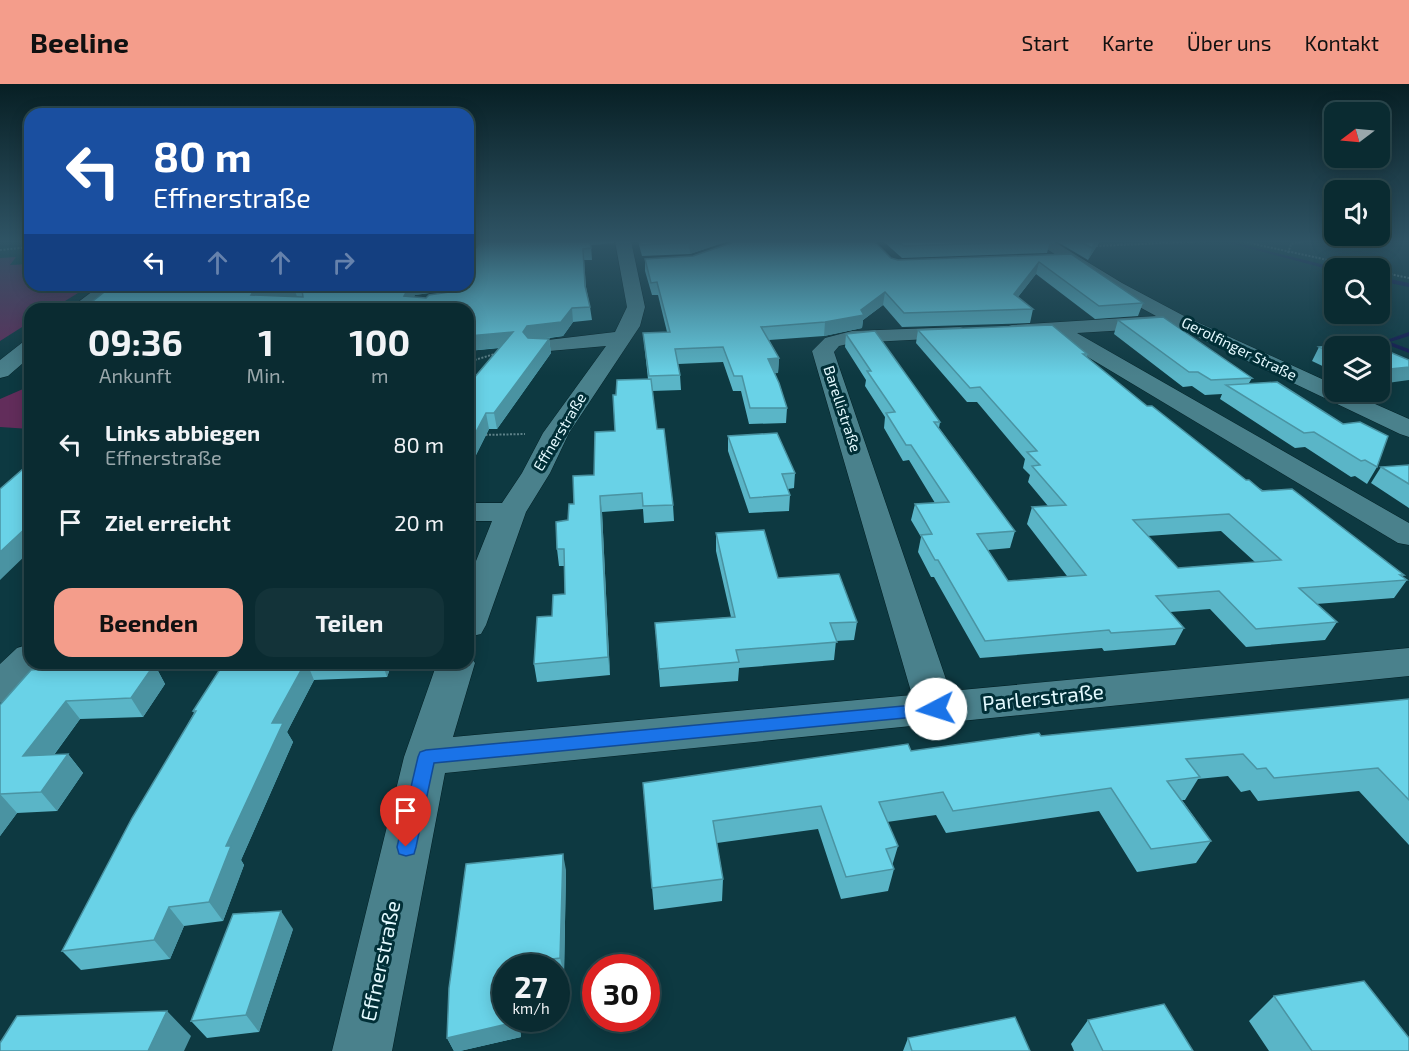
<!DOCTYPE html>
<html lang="de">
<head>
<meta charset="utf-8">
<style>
  :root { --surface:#0a2b31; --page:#133339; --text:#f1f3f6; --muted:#99a7ab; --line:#2a474d; --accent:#f49d8b }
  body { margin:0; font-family:"Exo 2",sans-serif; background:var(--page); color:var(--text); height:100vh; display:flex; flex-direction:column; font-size:22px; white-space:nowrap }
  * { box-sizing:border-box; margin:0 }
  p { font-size:20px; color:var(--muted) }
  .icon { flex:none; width:33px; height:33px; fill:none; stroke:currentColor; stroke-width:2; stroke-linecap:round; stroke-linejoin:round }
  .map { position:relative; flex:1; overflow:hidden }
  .details { position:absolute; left:24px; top:219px; width:450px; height:366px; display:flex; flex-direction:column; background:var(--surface); border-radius:18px; box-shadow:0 3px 15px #0003,0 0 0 2px var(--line) }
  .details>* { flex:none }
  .banner { position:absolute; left:24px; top:24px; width:450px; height:183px; border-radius:18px; box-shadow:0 3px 15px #0003,0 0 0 2px var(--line); background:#1a4fa0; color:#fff; overflow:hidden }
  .needle { width:39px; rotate:254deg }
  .tools { position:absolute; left:1324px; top:18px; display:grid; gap:12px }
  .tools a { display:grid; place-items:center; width:66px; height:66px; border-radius:12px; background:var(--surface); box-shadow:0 3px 15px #0003,0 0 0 2px var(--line); font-size:30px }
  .speed { position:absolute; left:492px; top:870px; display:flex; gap:12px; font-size:30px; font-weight:700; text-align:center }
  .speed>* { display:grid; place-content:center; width:78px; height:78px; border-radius:50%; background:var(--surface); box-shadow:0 3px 15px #0003,0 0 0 2px var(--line); line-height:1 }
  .speed small { font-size:15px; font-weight:400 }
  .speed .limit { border:9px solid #d22; background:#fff; color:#111 }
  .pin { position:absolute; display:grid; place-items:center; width:51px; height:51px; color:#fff; margin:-62px -26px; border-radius:50% 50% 50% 0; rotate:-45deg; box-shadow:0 0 6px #0007 }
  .pin .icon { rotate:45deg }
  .me { position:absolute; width:66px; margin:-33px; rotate:265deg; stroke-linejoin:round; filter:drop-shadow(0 0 4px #0008) }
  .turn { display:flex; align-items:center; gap:21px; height:126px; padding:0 30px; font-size:27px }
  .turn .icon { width:78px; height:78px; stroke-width:2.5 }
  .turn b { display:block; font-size:42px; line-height:51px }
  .lanes { display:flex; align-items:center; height:57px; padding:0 30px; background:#0003; justify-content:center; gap:30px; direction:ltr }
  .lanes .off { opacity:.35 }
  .eta { display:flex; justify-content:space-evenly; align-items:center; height:102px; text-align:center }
  .eta b { font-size:36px; font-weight:700; line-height:42px }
  .action { display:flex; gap:12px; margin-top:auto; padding:12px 30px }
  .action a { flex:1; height:69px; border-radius:18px; background:var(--accent); color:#111; font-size:24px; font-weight:700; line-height:69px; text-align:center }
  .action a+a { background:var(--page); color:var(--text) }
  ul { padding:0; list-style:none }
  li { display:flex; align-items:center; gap:18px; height:78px; padding:0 30px }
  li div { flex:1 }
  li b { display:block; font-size:22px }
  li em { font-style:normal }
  header { display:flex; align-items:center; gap:36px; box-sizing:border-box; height:84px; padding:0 30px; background:var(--accent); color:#111 }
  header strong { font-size:28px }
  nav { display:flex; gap:33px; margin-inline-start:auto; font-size:21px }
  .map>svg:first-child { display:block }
  .green { fill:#622d5b }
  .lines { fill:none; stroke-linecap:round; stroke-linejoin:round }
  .stream { fill:#141a52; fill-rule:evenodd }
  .minor-casing { stroke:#021f24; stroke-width:1 }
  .path { stroke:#5d8188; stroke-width:2; stroke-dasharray:2 1.5; stroke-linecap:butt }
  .minor { fill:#4a818c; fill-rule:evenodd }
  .wall { fill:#5ab5c7; fill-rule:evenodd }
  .shaded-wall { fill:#4a93a2 }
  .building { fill:#69d2e7; stroke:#4a93a2; stroke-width:1.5; fill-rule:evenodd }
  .route { fill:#1a73e8; stroke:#114b97; stroke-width:1.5 }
  .labels { text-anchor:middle; stroke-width:6; stroke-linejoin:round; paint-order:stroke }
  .far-street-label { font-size:15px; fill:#e3f9fe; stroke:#012f37 }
  .near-street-label { font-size:21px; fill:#e3f9fe; stroke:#012f37 }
</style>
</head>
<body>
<header>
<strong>Beeline</strong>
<nav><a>Start</a><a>Karte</a><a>Über uns</a><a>Kontakt</a></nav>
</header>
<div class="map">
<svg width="1409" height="967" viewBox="0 0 1409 967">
  <rect width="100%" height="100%" fill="#0d3941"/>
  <!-- green -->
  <path class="green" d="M16,173l-6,8 20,-1v21h61l-39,24h-22v13l-30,19v-83z
    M30,302v43l-30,-2v-28z"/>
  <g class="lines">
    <!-- stream -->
    <path class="stream" d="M1222,157h6l109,27h-2v3z
      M1380,193l29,6v4l-29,-6z
      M1409,248v4l-19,6 19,7v4l-28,-11z"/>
    <defs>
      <path id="minor" d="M471,157h29l-3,3 -15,4 -8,14 -6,2v-20z
        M615,157h16l14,66 -5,19 -71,107 -19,40 -24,39 -40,113 -5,9 -13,3v-56l24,-60h-24v-18h34l20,-30 21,-40 63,-87 -68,6 -7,-2 -4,-4 4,-4 84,-10 12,-25z
        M1035,157h18l69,42 64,34 149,68v7h13l61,27v18l-9,-3 -224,-107 -99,6 332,190v22l-11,-2 -347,-208 -39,2 -7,-2 -3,-4 3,-4 7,-2 144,-9 -46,-25z
        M101,201h21l-31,24h-22z
        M960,243l7,2 3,4 -3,4 -115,6 -13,3 -5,6 116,339 459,-43v28l-964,97 -53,278h-60l72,-294 33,-94h31v-10l7,10 -22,74 459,-42 -100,-344 13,-13 27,-7z
        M30,256v17l-22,19 -8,2v-18l23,-18z
        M30,560v19h15l-31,35 -14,5v-39l17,-16z"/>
    </defs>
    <!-- minor casing -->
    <use href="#minor" class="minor-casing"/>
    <!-- path -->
    <path class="path" d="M1240,157l125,27
      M1096,162l113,-5
      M0,166l30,-3
      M1288,169l3,-9 13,-3
      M1380,188l29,6
      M468,278l30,-9
      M482,351l43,-1"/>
    <!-- minor -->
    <use href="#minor" class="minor"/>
  </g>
  <!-- wall -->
  <path class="wall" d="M632,157h96l-38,13 -48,2 -4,-15 -5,1z
    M883,157h167l-3,12 -145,5z
    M1056,157h44l-12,19z
    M614,159l-23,2 1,15h-8l2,27 4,20 2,13 -19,2 -10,14 -20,3h6l2,14 -54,76h-8l-18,36h-3v-80l32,-37 -32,3v-42l-355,-24h355v-32zM458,205l4,1 -36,8 -13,-1 2,-2z
    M1071,170l72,49 -5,13 -43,3 -59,-45 -18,23 15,12 -3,14 -128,4 -19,-22 -20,15 -1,8 -38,8 -55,4 10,18 -1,15h-3l12,35 -1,15 -37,1 -8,-33h-8l-10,-29 -45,2 2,11 1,15 -29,1 5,38 16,76 1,16 -30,2 -1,-14 -41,3 8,163 -73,7 -3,-18 18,-48 13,-22 -1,-28h-5l-2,-17 17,-45 20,-29 21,-44 1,-36 32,-16 -5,-46 24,-1 -9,-37h-6l-7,-24v-12l48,-3 198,2 7,2z
    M1118,236l134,58 -3,5 128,84 -10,17 -12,-8 -4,1 -46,-30 -10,1 -75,-49 2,-5 -17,1 -13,-9 -9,1 -69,-53z
    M918,246l169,24 -1,3 61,49 99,74 158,95 -2,2 5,3 -13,18 -78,6 21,18 -12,18 -79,7 -36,-38 -40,3 14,16 -9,17 -71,6 -2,-3 -122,10 -46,-81h-3l-13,-25 3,-15 -10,-17 4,-16 20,-1 -26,-43 -6,1 -19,-33 1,-11 -20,-31 1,-6 -21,-33 1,-13 94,88 -1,6 76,103 -5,17 -22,2 20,31 59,-5 -40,-52 5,-17 16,-1 -20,-24 2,-7 -7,-7 2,-9 -48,-57h-10l-51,-59zM1221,447l34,31 -77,6 -31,-32z
    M1335,262v26l-23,-11 7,-14z
    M728,352l67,37 -1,15 -6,1 2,6 -1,16 -40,2 -21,-62z
    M1409,381v43l-38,-25 10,-16z
    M716,449l62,45 79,44 -3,18 -18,1 -2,19 -95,8 -1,13 -78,6 -5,-64 76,-6 -15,-66z
    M224,579h168l-5,14 -73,3 -27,52 6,10 -52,118 3,5 -21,56 -39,5 -14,33 -89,11 -19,-19 132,-238 -1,-2z
    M42,585l116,2 7,13 -22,33 -63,2 -26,36 14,-1 15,19 -26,38 -40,2 -17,23v-131z
    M1409,615v146l-50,-54 -101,10 -8,-11 -9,2 -13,-16 -30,3 -13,21h-3l29,41 -15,22 -59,9 -38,-61 -153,22 -10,-18 -49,7 11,24 -6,20 2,3 -6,22 -47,8 -23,-70 -101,14 6,36 -1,22 -68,9 -11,-127 398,-47z
    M566,786l-2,104 -8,1v-7h-50l15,69 -61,14h-6l-7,-13z
    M293,845l-34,103 -52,6 -16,-17z
    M1274,912l135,55h-140l-20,-30z
    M1088,936l105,31h-119l-3,-7z
    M908,954l122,13h-127z"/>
  <!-- shaded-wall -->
  <path class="shaded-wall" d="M590,157h25l-1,2 -23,2z
    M694,157h34l-38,13 -1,-12z
    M1096,157h4l-12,19 4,-12z
    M1039,178l-3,12 -26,33 4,-13z
    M410,201h47l1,4 -43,6 -8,14 -3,-13z
    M293,202l5,13 -47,-4 4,-6z
    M885,208l-2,13 -20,15 -1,8 -38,8 1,-14 36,-12z
    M572,224l1,14 -10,14 -34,4 -6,-8 4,-6z
    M513,248l2,14 -47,5v-15z
    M549,255l2,14 -54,76 -3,-16z
    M779,274l-1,15 -11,1 1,-15z
    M1409,283v13l-29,4v-14z
    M486,329l3,16 -18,36 -3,-18z
    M600,412l2,16 8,163 -2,-18z
    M30,440v27l-30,29v-28z
    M139,579h24l-5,8 7,13 -22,33 -12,-19 7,-32z
    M305,579h2l7,17 -27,52 6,10 -52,118 3,5 -21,56 -14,-19 17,-56 46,-123z
    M382,579h10l-5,14z
    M66,617l14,18 -41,56 -16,-19z
    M68,670l15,19 -26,38 -16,-19z
    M0,710l17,19 -17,23z
    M563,770l3,16 -2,104 -4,-16z
    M169,823l15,19 -14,33 -16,-19z
    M281,827l12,18 -34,103 -13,-17z
    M167,927l24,25 -7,15h-36z
    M516,934h4l1,19 -61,14h-6l-7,-13z"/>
  <!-- building -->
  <path class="building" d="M480,157h110l1,7 -8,1 2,37 5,21 -18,1 -11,14 -34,4 -4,6 5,6 21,1 -55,74h-8l-18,34v-62l45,-53 -45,4v-27h-385l30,-24h297l-6,11 22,2 3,-3 34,-5 4,-5h1v-32l6,-2zM293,202l9,4 1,7 -52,-2 4,-6z
    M640,157h54l-5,1 -48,3z
    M737,157h137l17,17 7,2 173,-6 72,49 -44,3 -60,-44 -25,32 19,15 -129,4 -19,-21 -24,18 3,5 -39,7 -64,5 18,31 -11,1 11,24 8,25h-37l-8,-32h-8l-11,-29 -48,2 5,26 -31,1 -6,-43 27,-1 -13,-50 -6,1 -6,-24 48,-3z
    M897,157h153l-146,5z
    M1079,157h17l-4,7z
    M1163,233l89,61 -41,2 -13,-8h-9l-71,-52z
    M1052,241l35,29h-4l64,52h5l94,74h3l13,11 30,-2 112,86h-4l7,5 -108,8 38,34 -81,7 -37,-38 -63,5 28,32 -73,5 -2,-3 -124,11 -47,-81h-3l-14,-25 11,-1 -17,-30 34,-2 -38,-57h-5l-20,-32 9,-1 -28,-41h4l-25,-37 29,-3 65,91h-6l81,109 -38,3 31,47 78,-6 -54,-68 34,-2 -34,-39 8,-1 -13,-13 10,-1 -57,-64 -10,1 -52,-58zM1229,430l52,46 -103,8 -45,-48z
    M1367,258l10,4h-42v9l-16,-8z
    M1380,264l29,12v7l-29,3z
    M651,295l6,50h7l9,76 -30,1 -1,-13 -42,3 8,161 -74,7 3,-47 15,-1 1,-21 12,-1 -1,-45h-7l-1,-27 12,-2 1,-16h5l-1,-28 21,-1 1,-43 20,-1 -2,-36h3l1,-15z
    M1277,298l66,42 17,-2 28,14 -11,31 -12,-7 -4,1 -47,-29 -10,1 -78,-48z
    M777,349l18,40 -13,1 8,21 -40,3 -22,-62z
    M30,379v61l-30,28v-63z
    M1409,381v19l-28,-17z
    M764,446l14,48 61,-4 18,48 -27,1 7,19 -101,8 3,12 -80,7 -4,-46 80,-6 -19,-84z
    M47,579h92l-1,3 16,-1 -23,33 -65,3 -43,55 45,-2 -27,38 -41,2v-89l31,-35 11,-1z
    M224,579h81l-33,60h11l-57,123h5l-22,56 -40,5 -15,33 -92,11 70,-133 64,-107h-3z
    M1409,615v101l-31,-32 -104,10 -8,-10 -9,1 -14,-15 -57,5 14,18 -33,4 44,60 -60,8 -40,-61 -158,23 -10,-19 -64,10 19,44 -12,3 8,20 -48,8 -25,-71 -108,15 10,58 -71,9 -9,-105 265,-39 3,7 128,-18 2,3z
    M563,770l-3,104 -46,6v4h-8v50h10v4l-69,16 2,-50 17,-124z
    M281,827l-35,104 -55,6 42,-107z
    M1364,897l45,57v13h-97l-38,-55z
    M1164,920l29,47h-90l-15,-31z
    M167,927l-19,40h-148v-8l17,-27z
    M1015,933l15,34h-118l-4,-13z"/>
  <!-- sky -->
  <linearGradient id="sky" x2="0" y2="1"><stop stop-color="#071f24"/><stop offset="0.54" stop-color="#2f5465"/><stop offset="1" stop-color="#2f5465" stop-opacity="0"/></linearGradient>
  <rect width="1409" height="292" fill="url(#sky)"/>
  <!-- route -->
  <path class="route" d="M936,619l6,1 2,5 -2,4 -6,2 -502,48 -18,84 -2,7 -8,2 -7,-2 -2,-7 21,-90 2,-5 6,-2z"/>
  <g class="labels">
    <!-- far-street labels -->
    <g class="far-street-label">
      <text transform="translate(1239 265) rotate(26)" y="5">Gerolfinger Straße</text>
      <text transform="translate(842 325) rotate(72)" y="5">Barellistraße</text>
      <text transform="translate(560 348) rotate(-59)" y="5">Effnerstraße</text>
    </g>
    <!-- near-street labels -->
    <g class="near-street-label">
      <text transform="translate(1043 614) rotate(-6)" y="7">Parlerstraße</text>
      <text transform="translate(381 877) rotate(-78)" y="7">Effnerstraße</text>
    </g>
  </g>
</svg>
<div class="tools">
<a><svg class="needle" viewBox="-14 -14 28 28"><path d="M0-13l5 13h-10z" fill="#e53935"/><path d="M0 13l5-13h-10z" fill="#99a7ab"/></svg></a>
<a><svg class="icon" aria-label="sound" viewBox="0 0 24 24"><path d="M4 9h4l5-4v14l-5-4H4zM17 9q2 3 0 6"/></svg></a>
<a><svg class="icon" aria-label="search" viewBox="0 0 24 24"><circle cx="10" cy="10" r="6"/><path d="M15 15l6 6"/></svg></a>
<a><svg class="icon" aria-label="layers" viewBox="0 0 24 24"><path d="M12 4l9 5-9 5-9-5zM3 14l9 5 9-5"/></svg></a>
</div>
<div class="speed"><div>27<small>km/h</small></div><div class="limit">30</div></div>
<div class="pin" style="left:406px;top:763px;background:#d93025"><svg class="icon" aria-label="arrive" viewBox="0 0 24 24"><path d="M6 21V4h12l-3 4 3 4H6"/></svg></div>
<svg class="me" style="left:936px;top:625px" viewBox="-20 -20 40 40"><circle r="19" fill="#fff"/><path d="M0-13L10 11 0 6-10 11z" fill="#1a73e8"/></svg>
<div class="banner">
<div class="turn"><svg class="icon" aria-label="left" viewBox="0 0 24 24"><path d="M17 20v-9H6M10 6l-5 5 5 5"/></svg><div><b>80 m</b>Effnerstraße</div></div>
<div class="lanes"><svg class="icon" aria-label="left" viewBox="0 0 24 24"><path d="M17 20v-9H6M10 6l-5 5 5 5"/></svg><svg class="icon off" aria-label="ahead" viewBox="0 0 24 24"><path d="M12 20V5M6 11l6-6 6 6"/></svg><svg class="icon off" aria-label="ahead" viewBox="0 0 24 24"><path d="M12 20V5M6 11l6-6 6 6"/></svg><svg class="icon off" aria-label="right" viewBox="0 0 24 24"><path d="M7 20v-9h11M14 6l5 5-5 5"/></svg></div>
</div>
<section class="details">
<div class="eta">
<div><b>09:36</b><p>Ankunft</p></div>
<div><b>1</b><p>Min.</p></div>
<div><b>100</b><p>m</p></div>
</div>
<ul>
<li><svg class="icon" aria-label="left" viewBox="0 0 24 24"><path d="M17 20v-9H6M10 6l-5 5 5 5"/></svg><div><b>Links abbiegen</b><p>Effnerstraße</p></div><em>80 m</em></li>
<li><svg class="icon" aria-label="arrive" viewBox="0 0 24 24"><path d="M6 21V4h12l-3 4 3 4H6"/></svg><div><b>Ziel erreicht</b></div><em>20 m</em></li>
</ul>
<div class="action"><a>Beenden</a><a>Teilen</a></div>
</section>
</div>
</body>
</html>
